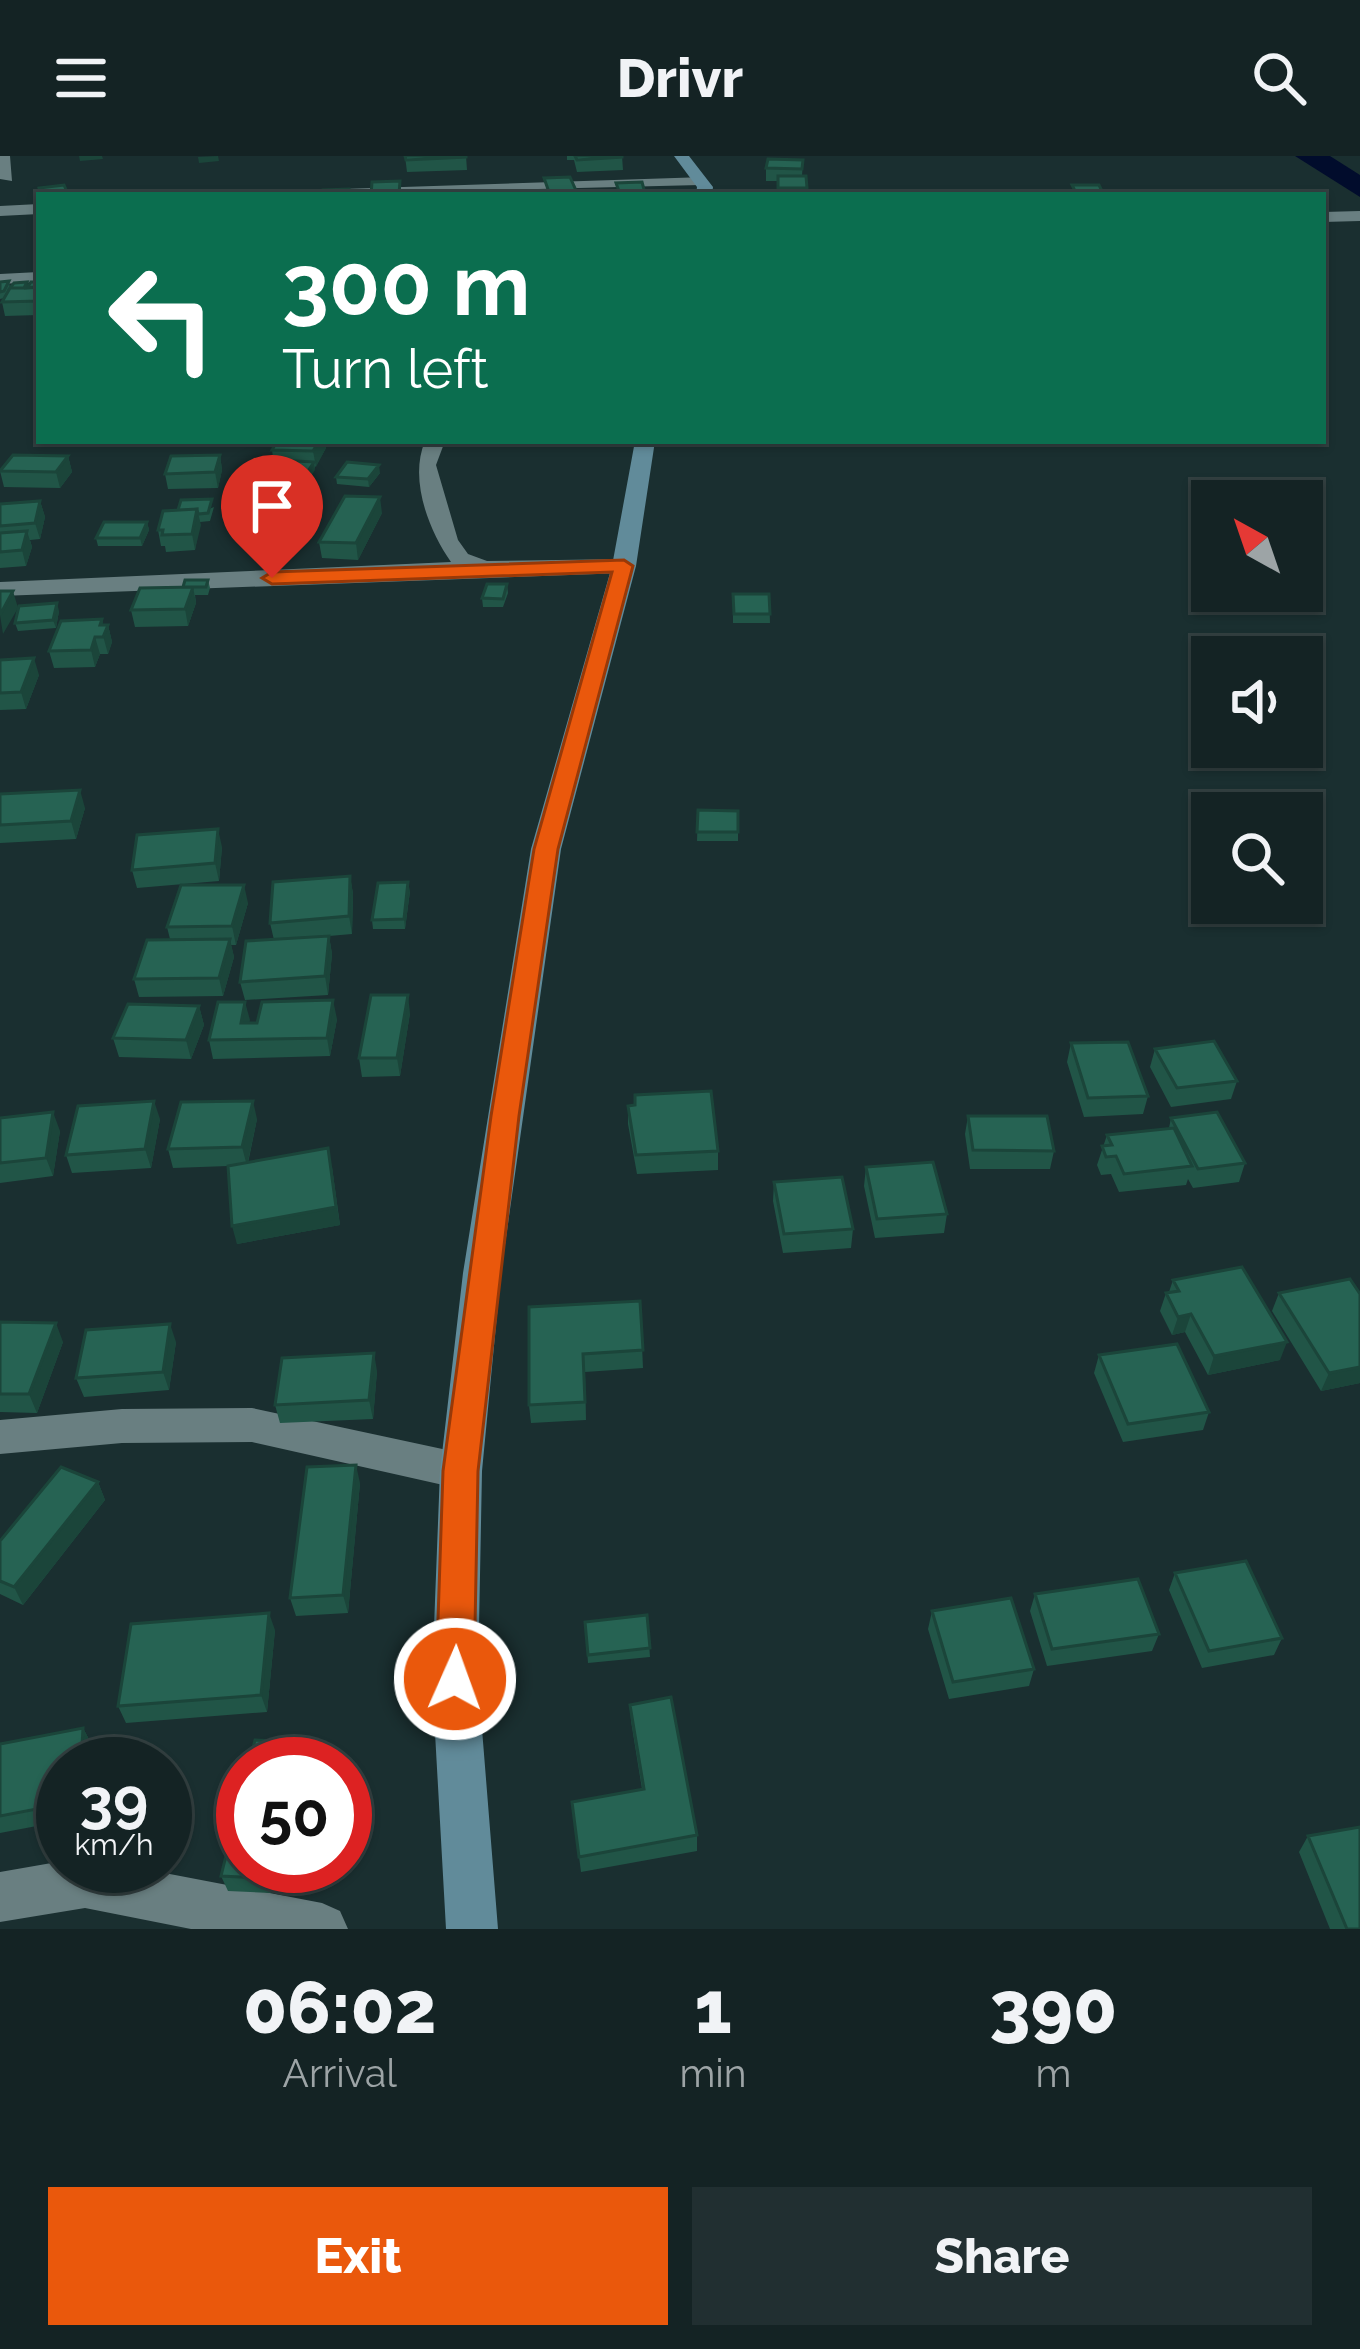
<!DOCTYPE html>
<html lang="en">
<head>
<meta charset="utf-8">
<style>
  :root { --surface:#142324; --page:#212f31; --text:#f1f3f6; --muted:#9da4a6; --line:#334041; --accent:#ea580c }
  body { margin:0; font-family:Raleway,sans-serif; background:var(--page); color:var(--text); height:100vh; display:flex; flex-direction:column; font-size:45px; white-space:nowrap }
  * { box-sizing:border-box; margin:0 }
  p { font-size:39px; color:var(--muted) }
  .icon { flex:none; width:66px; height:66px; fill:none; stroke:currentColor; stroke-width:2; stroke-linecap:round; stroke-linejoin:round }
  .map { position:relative; height:1773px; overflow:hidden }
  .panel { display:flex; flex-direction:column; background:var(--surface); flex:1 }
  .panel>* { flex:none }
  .banner { position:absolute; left:36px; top:36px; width:1290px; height:252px; border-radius:0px; box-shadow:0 3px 9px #0004,0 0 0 3px var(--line); background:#0b6e4f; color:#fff; overflow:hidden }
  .needle { width:78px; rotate:320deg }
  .buttons { position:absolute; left:1191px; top:324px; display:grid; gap:24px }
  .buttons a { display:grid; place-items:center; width:132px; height:132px; border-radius:0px; background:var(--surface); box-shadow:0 3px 9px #0004,0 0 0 3px var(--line); font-size:60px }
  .speed { position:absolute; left:36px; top:1581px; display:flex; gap:24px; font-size:60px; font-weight:700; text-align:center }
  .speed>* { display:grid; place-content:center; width:156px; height:156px; border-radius:50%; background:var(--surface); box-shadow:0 3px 9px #0004,0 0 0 3px var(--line); line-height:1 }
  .speed small { font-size:30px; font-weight:400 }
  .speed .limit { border:18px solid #d22; background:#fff; color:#111 }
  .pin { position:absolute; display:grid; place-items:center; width:102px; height:102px; color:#fff; margin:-123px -51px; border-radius:50% 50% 50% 0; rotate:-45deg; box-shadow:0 0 12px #0007 }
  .pin .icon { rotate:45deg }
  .me { position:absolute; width:132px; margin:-66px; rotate:2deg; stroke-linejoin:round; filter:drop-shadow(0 0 9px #0008) }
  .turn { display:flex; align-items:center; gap:42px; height:252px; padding:0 48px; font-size:54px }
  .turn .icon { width:156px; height:156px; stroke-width:2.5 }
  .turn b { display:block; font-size:84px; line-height:102px }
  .eta { display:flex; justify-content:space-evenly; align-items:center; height:204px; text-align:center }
  .eta b { font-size:72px; font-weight:800; line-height:84px }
  .button { display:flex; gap:24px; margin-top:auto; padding:24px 48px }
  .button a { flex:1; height:138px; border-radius:0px; background:var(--accent); color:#fff; font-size:48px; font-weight:800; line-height:138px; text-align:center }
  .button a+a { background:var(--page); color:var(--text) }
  header { display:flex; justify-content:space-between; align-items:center; height:156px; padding:0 48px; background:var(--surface); font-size:54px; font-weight:800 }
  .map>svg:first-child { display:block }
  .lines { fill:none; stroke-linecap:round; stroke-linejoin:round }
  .river { fill:#010c2c; fill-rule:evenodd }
  .minor { fill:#697f81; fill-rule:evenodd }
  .secondary { fill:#618b9a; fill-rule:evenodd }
  .wall { fill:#215547 }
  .shaded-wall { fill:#1b453a }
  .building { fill:#266353; stroke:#1b453a; stroke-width:3 }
  .route { fill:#ea580c; stroke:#983908; stroke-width:3 }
</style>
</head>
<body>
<header><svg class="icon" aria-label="menu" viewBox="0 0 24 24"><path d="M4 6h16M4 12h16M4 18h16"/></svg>Drivr<svg class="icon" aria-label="search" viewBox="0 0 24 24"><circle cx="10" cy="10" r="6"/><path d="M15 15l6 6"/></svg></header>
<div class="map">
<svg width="1360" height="1773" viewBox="0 0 1360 1773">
  <rect width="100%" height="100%" fill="#1a2f30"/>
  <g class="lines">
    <!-- river -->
    <path class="river" d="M1295,0h35l30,19v22z"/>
    <!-- minor -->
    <path class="minor" d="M0,0h10l2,25 -12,-2z
      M705,21v6l-5,2 -397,10 8,-5z
      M39,48v10l-39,2v-10z
      M1360,55v10l-37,1v-10z
      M39,116v10l-39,2v-10z
      M425,285h20l-9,24 22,75 10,14 19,7 137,-2 12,7 -12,7 -624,23v-14l451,-20c-23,-33 -42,-83 -26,-121z
      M252,1252l209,45 15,5 6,13 -6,13 -15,5 -209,-47 -130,1 -122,11v-34l122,-11z
      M63,1705v5h65l194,37 18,8 8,18h-157l-106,-21 -85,14v-50z"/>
    <!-- secondary -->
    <path class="secondary" d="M674,0h15l24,31 -1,8h-16l1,-8z
      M635,285h20l-19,125 -75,283 -60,424 -19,198 -4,208 20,250h-52l-14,-250 8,-208 23,-198 68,-424 81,-283z"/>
  </g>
  <!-- wall -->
  <path class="wall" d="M405,0h61l1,14 -60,2z
    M567,0h55l1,14 -46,2 -3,-12h-7z
    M803,4l-1,16h4l1,19h-30v-14h-11v-13z
    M9,125l1,7 18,-2 11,-4v33l-34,1 -3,-14 2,-4 -4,1v-17z
    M277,285h48l1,7 -21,37 -36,-2 -2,-8 7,-10 -2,-15z
    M723,285h41v4l-40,1z
    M770,285h32l-1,6 -31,-1z
    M885,285h40l-1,6 -39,-1z
    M220,299l2,15 -4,18 -50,1 -3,-15z
    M68,300l4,16 -12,16 -56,-1 -4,-16z
    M380,317l-11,14 -32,-3 -1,-7z
    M40,345l5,16 -5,22 -10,1 2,7 -6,19 -26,2v-42z
    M214,351l-4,14 -10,1 -5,28 -29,2 -1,-6h-4l-3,-16z
    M382,357l-24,47 -36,-2 -3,-16z
    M147,366l2,8 -7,16h-44l-2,-8z
    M208,424l2,8 -2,7h-13l1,8 -8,23 -53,1 -4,-17 52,-23z
    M507,428l1,9 -5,14h-20l-1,-9z
    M733,438h36l1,29h-37z
    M59,455l-3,17 -38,3 -3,-8z
    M102,463l1,6h5l4,17 -4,12h-8l-5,13 -41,1 -5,-17z
    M0,504l39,15 -13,34 -26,1z
    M0,638l85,14 -9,31 -76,4z
    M698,654l40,1v30h-41z
    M222,691l-3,34 -82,7 -5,-18z
    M350,720l3,18 -1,40 -23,2 3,18 -4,41 -83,5 -5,-18 34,-42 -4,-17z
    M410,735l-5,38h-32l-1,-9z
    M248,747l-12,42h-5l3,12 -11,39 -84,1 -5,-18 36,-40 -3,-12z
    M245,846l4,21 88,-4 -7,37 -117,3 -4,-19z
    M199,850l5,19 -13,34 -72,-2 -6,-19z
    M410,857l-10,63 -38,1 -3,-19z
    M1071,887l77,53 -5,18 -59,3 -17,-55z
    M1155,893l82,32 -6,18 -60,8 -21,-40z
    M628,950l90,45v19l-81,4 -9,-50z
    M968,960l86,35 -4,18h-80l-5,-35z
    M0,962l60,13 -7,45 -53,7z
    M1171,962l74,45 -6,19 -46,6 -5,-9 -2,6 -67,7 -8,-18 -10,1 -4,-10 10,-30 62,-7z
    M160,963l-9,49 -79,5 -6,-18z
    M257,963l-9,44 84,4 8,58 -103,19 -9,-78 -55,2 -5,-19z
    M866,1011l81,47 -3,19 -69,5 -11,-52z
    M774,1026l79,47 -2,19 -68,5 -10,-52z
    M1173,1124l107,80 -72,15 -23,-43 -13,3 -12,-24 6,-18 3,-1z
    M1279,1137l81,1v89l-39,8 -49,-80z
    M640,1145l3,67 -58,4 1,48 -55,3 -2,-18z
    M0,1166l63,20 -26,71 -37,-1z
    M176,1186l-7,48 -85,7 -8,-19z
    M1099,1199l110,57 -6,18 -80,12 -29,-69z
    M377,1215l-4,48 -93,4 -5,-18z
    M98,1326l7,18 -82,105 -23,-11v-53z
    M360,1327l-12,130 -52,3 -6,-18z
    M1175,1417l107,65 -8,17 -72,13 -33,-78z
    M1035,1438l124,40 -7,17 -105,15 -17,-55z
    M932,1455l102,58 -5,17 -80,13 -21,-70z
    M647,1459l3,42 -62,6 -3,-41z
    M275,1474l-8,82 -141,11 -8,-17z
    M630,1549l67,130v16l-116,21 -9,-70 70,-13 -11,-68z
    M83,1572l9,17 -29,19v57l-63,12v-89z
    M1308,1680l52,93h-30l-31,-77z
    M243,1710h34l-6,27 -43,-2 -7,-15z"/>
  <!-- shaded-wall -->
  <path class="shaded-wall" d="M79,0h23l1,3 -23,2z
    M218,0l1,5 -20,2 -1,-6z
    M319,285h6l1,7 -10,19 -3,-16z
    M220,299l2,15 -4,18 -3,-16z
    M68,300l4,16 -12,16 -4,-16z
    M314,306l1,8 -10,15 -1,-8z
    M379,309l1,8 -11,14 -1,-8z
    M380,341l2,16 -24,47 -2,-17z
    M40,345l5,16 -5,22 -5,-16z
    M197,353l4,16 -6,25 -3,-16z
    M147,366l2,8 -7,16 -2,-8z
    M27,375l5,16 -6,19 -4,-16z
    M193,431l3,16 -8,23 -3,-17z
    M13,435l5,17 -15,26 -3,-19z
    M57,447l2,8 -3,17 -3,-8z
    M102,463l3,13 3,-7 4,17 -4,12 -8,-29z
    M95,481l5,17 -5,13 -4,-17z
    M34,502l5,17 -13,34 -5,-17z
    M80,634l5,18 -9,31 -5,-18z
    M218,673l4,18 -3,34 -4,-18z
    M350,720l3,18 -1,40 -3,-18z
    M408,726l2,9 -5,38 -1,-10z
    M244,729l4,18 -12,42 -4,-19z
    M329,780l3,18 -4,41 -3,-19z
    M230,783l4,18 -11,39 -4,-18z
    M408,839l2,18 -10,63 -3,-18z
    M333,844l4,19 -7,37 -3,-18z
    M245,846l5,18 -5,21 -4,-18z
    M199,850l5,19 -13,34 -5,-19z
    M154,945l6,18 -9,49 -6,-19z
    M253,945l4,18 -10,47 -5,-19z
    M53,956l7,19 -7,45 -7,-18z
    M328,992l12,77 -103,19 -5,-18z
    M1191,1158l-6,18 -13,3 6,-18z
    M56,1167l7,19 -26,71 -8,-19z
    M170,1168l6,18 -7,48 -6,-18z
    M1287,1186l-7,18 -72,15 6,-19z
    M374,1197l3,18 -4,48 -4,-19z
    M1360,1211v16l-39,8 8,-18z
    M356,1309l4,18 -12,130 -5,-18z
    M98,1326l7,18 -82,105 -9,-18z
    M269,1457l6,17 -8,82 -6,-17z
    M83,1572l9,17 -2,19h-9z
    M295,1586l6,17 -1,5h-10z
    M267,1710h10l-6,27 -7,-15z"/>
  <!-- building -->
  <path class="building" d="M405,0h61v1l-60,3z
    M575,0h47v1l-45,3z
    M768,3l35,1 -1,9 -36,-1z
    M778,20h28l1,12h-29z
    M570,21l8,18h-28l-6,-17z
    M400,25l-1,14h-28l1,-13z
    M642,26l3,11 -25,1 -4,-11z
    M64,29l4,9 -27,1 -2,-7z
    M1072,29h27l5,10h-27z
    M349,33v6h-27l1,-5z
    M9,125l-5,10 -4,1v-10z
    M27,126l-3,6h-14l4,-5z
    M31,126h8v5l-12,1z
    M39,131v14l-37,1 8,-14z
    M277,285h42l-6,10 -41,-1z
    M13,299l55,1 -12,16 -56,-1z
    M220,299l-5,17 -50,2 6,-18z
    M278,304l36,2 -10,15 -37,-2z
    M347,306l32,3 -11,14 -32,-2z
    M345,340l35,1 -24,46 -37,-1z
    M212,343l-4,14 -10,1 -1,-5 -19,1 3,-10z
    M40,345l-5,22 -35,3v-22z
    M197,353l-5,25 -30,1 1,-5h-5l5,-19z
    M104,366h43l-7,16h-44z
    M27,375l-5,19 -22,2v-19z
    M185,424h23l-2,7h-23z
    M487,428h20l-4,15 -21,-1z
    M193,431l-8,22 -54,1 9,-22z
    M0,435h13l-13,24z
    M733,438h36l1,20h-36z
    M57,447l-4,17 -38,3 4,-17z
    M102,463l-2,6h8l-5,12h-8l-4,13 -42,1 12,-30z
    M34,502l-13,34 -21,1v-33z
    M80,634l-9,31 -71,4v-31z
    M698,654l40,1v21h-41z
    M218,673l-3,34 -83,7 5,-35z
    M350,720l-1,40 -79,7 3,-41z
    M408,726l-4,37 -32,1 6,-37z
    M181,729h63l-12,41 -65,1z
    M329,780l-4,40 -85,6 6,-41z
    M230,783l-11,39 -85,1 13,-39z
    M371,839h37l-11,63h-38z
    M333,844l-6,38 -118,2 9,-38h27l-4,21h16l5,-21z
    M128,848l71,2 -13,34 -73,-2z
    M1214,885l23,40 -60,7 -22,-39z
    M1128,886l20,54 -60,2 -17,-55z
    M711,935l7,60 -82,4 -8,-49 7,-1v-10z
    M154,945l-9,48 -79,6 12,-49z
    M253,945l-11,46 -74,2 13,-47z
    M53,956l-7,46 -46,5v-45z
    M1217,956l28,51 -47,6 -27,-51z
    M968,960h79l7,35 -81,-1z
    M1174,972l18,38 -68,8 -8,-18 -10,1 -4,-11 10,-1 -5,-10z
    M328,992l8,59 -104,19 -4,-60z
    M933,1006l14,52 -70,5 -11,-52z
    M842,1021l11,52 -69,5 -10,-52z
    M1242,1111l45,75 -73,14 -23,-42 -13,3 -12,-24 13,-2 -6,-11z
    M1350,1123l10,15v73l-31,6 -50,-80z
    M640,1145l3,49 -60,4 2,48 -56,3v-98z
    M0,1166l56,1 -27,71h-29z
    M170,1168l-7,48 -87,6 10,-48z
    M1177,1188l32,68 -81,12 -29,-69z
    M374,1197l-5,47 -94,5 7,-47z
    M356,1309l-13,130 -53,3 17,-131z
    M61,1311l37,15 -84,105 -14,-6v-40z
    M1246,1405l36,77 -73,13 -34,-78z
    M1138,1423l21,55 -107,15 -17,-55z
    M1011,1442l23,71 -81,13 -21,-71z
    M269,1457l-8,82 -143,11 13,-82z
    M647,1459l3,33 -62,7 -3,-33z
    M671,1541l26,138 -118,22 -7,-55 72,-13 -14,-84z
    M83,1572l-2,36h-18v40l-63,12v-72z
    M255,1584l40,2 -5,22h-41z
    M243,1631v79h24l-3,12 -43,-2z
    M1360,1671v102h-13l-39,-93z"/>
  <!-- route -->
  <path class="route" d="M624,404l9,6 -75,283 -39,267 -41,355 -4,208 -5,13 -14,5 -13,-5 -6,-13 7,-208 48,-355 43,-267 78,-277 -340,12 -10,-6 10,-6z"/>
</svg>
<div class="buttons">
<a><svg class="needle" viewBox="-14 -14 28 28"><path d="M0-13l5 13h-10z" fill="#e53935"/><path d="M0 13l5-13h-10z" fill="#9da4a6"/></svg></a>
<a><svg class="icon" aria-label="sound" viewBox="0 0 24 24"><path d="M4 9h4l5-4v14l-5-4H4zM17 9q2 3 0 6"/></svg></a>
<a><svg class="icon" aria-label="search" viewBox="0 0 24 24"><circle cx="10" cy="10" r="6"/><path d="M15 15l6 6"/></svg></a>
</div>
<div class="speed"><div>39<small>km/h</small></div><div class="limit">50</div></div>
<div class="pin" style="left:272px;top:422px;background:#d93025"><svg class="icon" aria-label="arrive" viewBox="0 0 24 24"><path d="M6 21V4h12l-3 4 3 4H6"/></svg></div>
<svg class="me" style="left:455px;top:1523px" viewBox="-20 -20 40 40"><circle r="17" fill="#ea580c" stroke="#fff" stroke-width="3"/><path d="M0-11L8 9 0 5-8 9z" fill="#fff"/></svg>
<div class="banner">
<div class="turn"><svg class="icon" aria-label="left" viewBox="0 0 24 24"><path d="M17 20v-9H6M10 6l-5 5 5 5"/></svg><div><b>300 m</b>Turn left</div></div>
</div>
</div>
<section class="panel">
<div class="eta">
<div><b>06:02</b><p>Arrival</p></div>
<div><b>1</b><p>min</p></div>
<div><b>390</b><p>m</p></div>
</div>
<div class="button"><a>Exit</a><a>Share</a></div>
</section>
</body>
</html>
